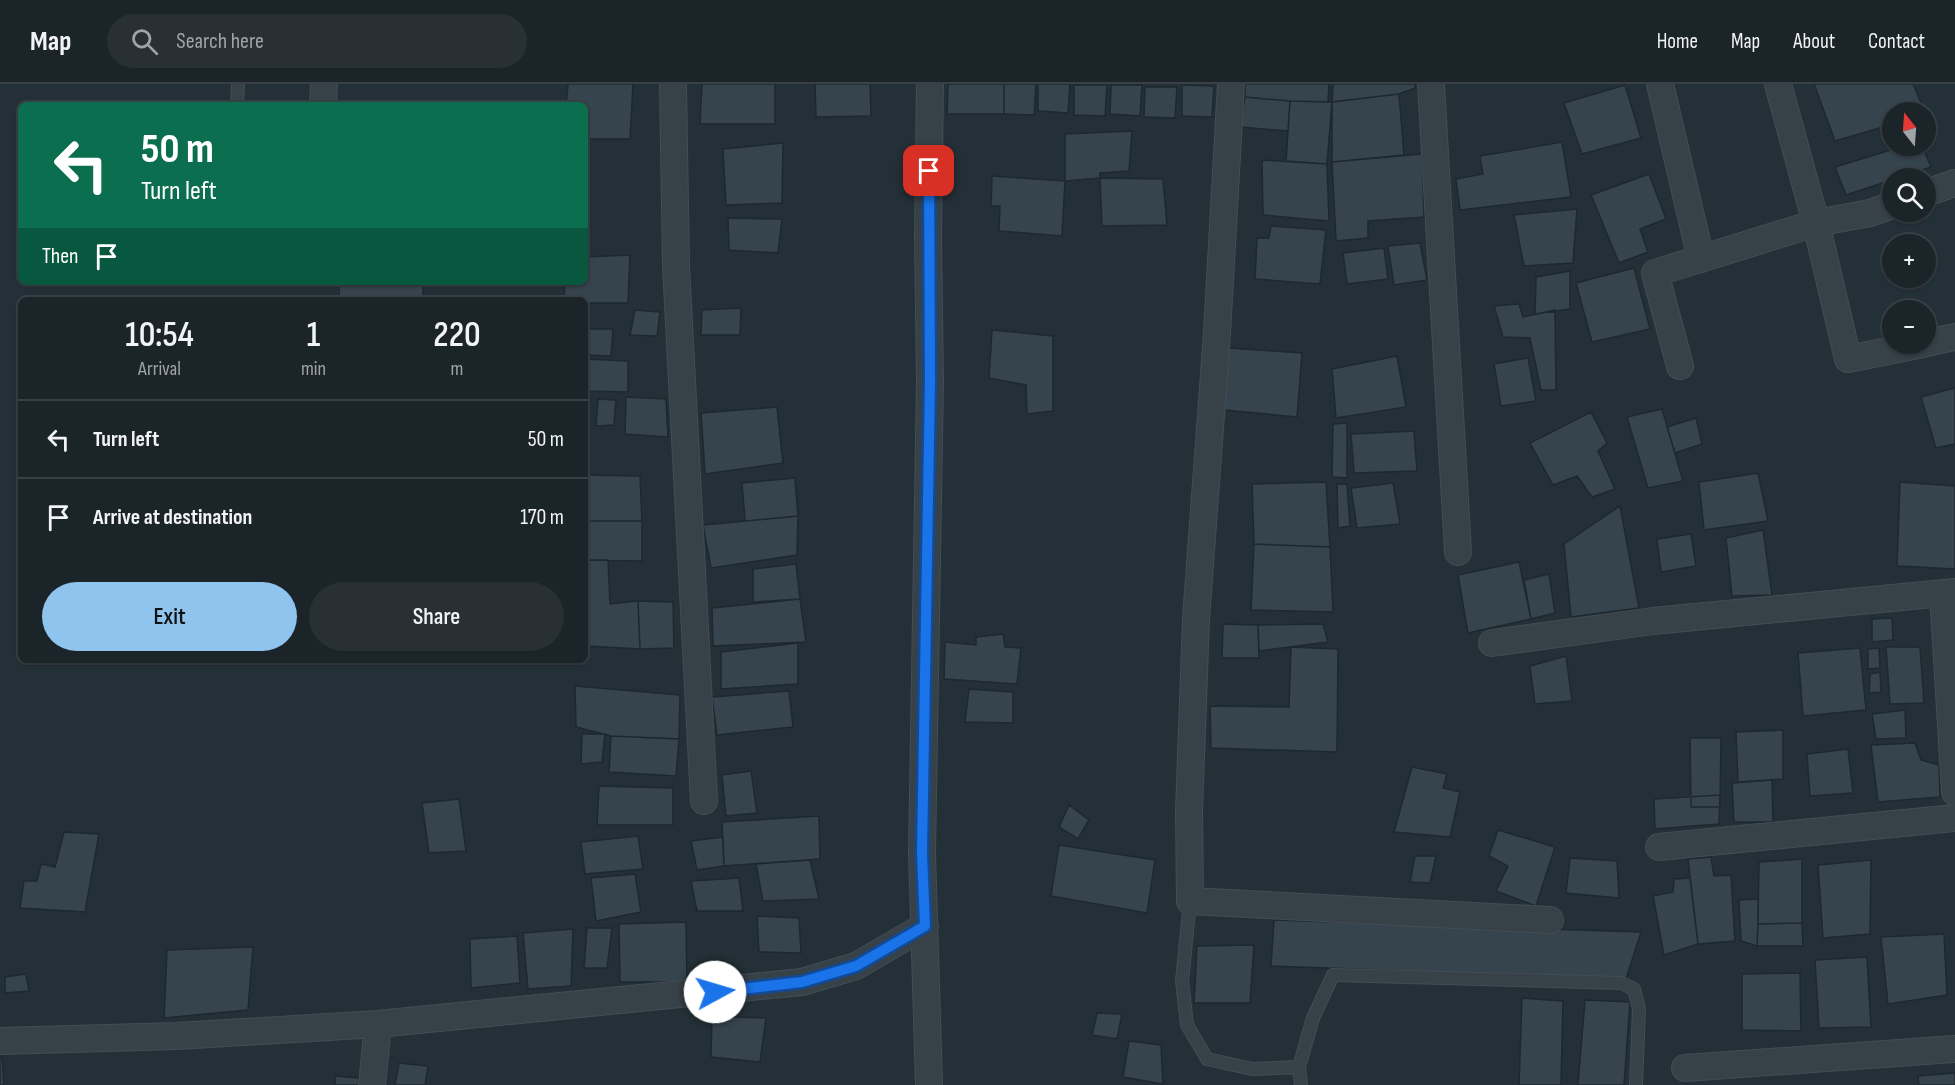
<!DOCTYPE html>
<html lang="en">
<head>
<meta charset="utf-8">
<style>
  :root { --surface:#1b2429; --page:#283035; --text:#f1f3f6; --muted:#a0a4a8; --line:#394146; --accent:#8ec4ed }
  body { margin:0; font-family:"Sofia Sans Condensed",sans-serif; background:var(--page); color:var(--text); height:100vh; display:flex; flex-direction:column; font-size:22px; white-space:nowrap }
  * { box-sizing:border-box; margin:0 }
  p { font-size:20px; color:var(--muted) }
  .icon { flex:none; width:33px; height:33px; fill:none; stroke:currentColor; stroke-width:2; stroke-linecap:round; stroke-linejoin:round }
  .map { position:relative; flex:1; overflow:hidden }
  .panel { position:absolute; left:18px; top:213px; width:570px; height:366px; display:flex; flex-direction:column; background:var(--surface); border-radius:9px; box-shadow:0 2px 4px #0004,0 0 0 2px var(--line) }
  .panel>* { flex:none }
  .banner { position:absolute; left:18px; top:18px; width:570px; height:183px; border-radius:9px; box-shadow:0 2px 4px #0004,0 0 0 2px var(--line); background:#0b6e4f; color:#fff; overflow:hidden }
  .needle { width:39px; rotate:343deg }
  .fabs { position:absolute; left:1882px; top:18px; display:grid; gap:12px }
  .fabs a { display:grid; place-items:center; width:54px; height:54px; border-radius:50%; background:var(--surface); box-shadow:0 2px 4px #0004,0 0 0 2px var(--line); font-size:30px }
  .pin { position:absolute; display:grid; place-items:center; width:51px; height:51px; color:#fff; margin:-26px; border-radius:12px; box-shadow:0 3px 9px #0006 }
  .me { position:absolute; width:66px; margin:-33px; rotate:84deg; stroke-linejoin:round; filter:drop-shadow(0 0 4px #0008) }
  .turn { display:flex; align-items:center; gap:21px; height:126px; padding:0 24px; font-size:27px }
  .turn .icon { width:78px; height:78px; stroke-width:2.5 }
  .turn b { display:block; font-size:42px; line-height:51px }
  .then { display:flex; align-items:center; height:57px; padding:0 24px; background:#0003; gap:12px; font-size:22px }
  .eta { display:flex; justify-content:space-evenly; align-items:center; height:102px; text-align:center }
  .eta b { font-size:36px; font-weight:600; line-height:42px }
  .cta { display:flex; gap:12px; margin-top:auto; padding:12px 24px }
  .cta a { flex:1; height:69px; border-radius:36px; background:var(--accent); color:#111; font-size:24px; font-weight:600; line-height:69px; text-align:center }
  .cta a+a { background:var(--page); color:var(--text) }
  ul { padding:0; list-style:none }
  li { display:flex; align-items:center; gap:18px; height:78px; padding:0 24px; border-top:2px solid var(--line) }
  li div { flex:1 }
  li b { display:block; font-size:22px }
  li em { font-style:normal }
  header { display:flex; align-items:center; gap:36px; box-sizing:border-box; height:84px; padding:0 30px; background:var(--surface); border-bottom:2px solid var(--line) }
  header strong { font-size:28px }
  nav { display:flex; gap:33px; margin-inline-start:auto; font-size:21px }
  .search { width:420px; height:54px; background:var(--page); display:flex; align-items:center; gap:15px; box-sizing:border-box; padding:0 21px; border-radius:33px; color:var(--muted); font-size:22px }
  .map>svg:first-child { display:block }
  .building { fill:#36444e; stroke:#1e282f; stroke-width:1.5 }
  .lines { fill:none; stroke-linecap:round; stroke-linejoin:round }
  .service-casing { stroke:#434d54; stroke-width:14 }
  .minor-casing { stroke:#434d54; stroke-width:28 }
  .service { stroke:#374148; stroke-width:12 }
  .minor { stroke:#374148; stroke-width:26 }
  .route-casing { stroke:#114b97; stroke-width:15 }
  .route { stroke:#1a73e8; stroke-width:10 }
</style>
</head>
<body>
<header>
<strong>Map</strong>
<div class="search"><svg class="icon" aria-label="search" viewBox="0 0 24 24"><circle cx="10" cy="10" r="6"/><path d="M15 15l6 6"/></svg>Search here</div>
<nav><a>Home</a><a>Map</a><a>About</a><a>Contact</a></nav>
</header>
<div class="map">
<svg width="1955" height="1001" viewBox="0 0 1955 1001">
  <rect width="100%" height="100%" fill="#243037"/>
  <!-- building -->
  <path class="building" d="M568,0h65l-3,55h-45v-34h-19z
    M702,0h73v40h-75z
    M815,0h55l1,32 -55,1z
    M948,0h56v30h-57z
    M1004,0h32l-2,31 -30,-1z
    M1038,0h32l-2,29 -30,-2z
    M1245,0h84l-1,18 -38,-1 -45,-4z
    M1333,0h82v4l-16,6 -67,8z
    M1814,0h99l12,28h-32v12l-58,17z
    M1074,1h33l-2,31 -31,-1z
    M1111,1h31l-2,31 -30,-2z
    M1182,1l32,1 -2,31 -30,-1z
    M1625,1l16,53 -59,16 -18,-51z
    M1145,3h32l-2,31 -31,-1z
    M1399,10l5,61 -72,7v-60z
    M1245,13l45,4 -2,30 -48,-4z
    M1290,17l42,1 -5,62 -41,-3z
    M1132,47l-3,40 -29,2v5l-35,3v-47z
    M1562,58l9,55 -111,13 -4,-31 27,-5 -3,-18z
    M783,59l-1,60 -56,2 -3,-56z
    M1904,62h18l9,21 -85,28 -11,-28z
    M1422,70l2,63 -56,4v17l-32,3 -4,-79z
    M1262,76l65,4 2,57 -66,-6z
    M1649,90l17,45 -26,10 8,23 -29,11 -28,-68z
    M992,92l73,5 -3,55 -63,-5 1,-25h-9z
    M1100,94l63,1 4,46 -65,1z
    M1577,125l-4,54 -49,3 -10,-51z
    M728,134l54,1 -4,34 -49,-3z
    M1271,142l55,4 -6,54 -65,-5 2,-41h12z
    M1420,159l7,37 -33,5 -6,-39z
    M1384,164l4,31 -41,5 -4,-31z
    M630,171l-2,48h-43v-3h-21l1,-18h20v-25z
    M1634,184l16,61 -58,13 -16,-59z
    M1570,187v38l-35,5 1,-37z
    M339,198h84v18h-84z
    M560,212v4h-46z
    M1519,220l4,13 32,-7 1,80h-15l-11,-52 -27,-1 -9,-31z
    M741,224l-1,27h-39l1,-25z
    M635,226l25,2 -3,24 -27,-1z
    M585,245h28l-2,27 -26,-1z
    M992,246l61,6v75l-26,3 -1,-29 -37,-7z
    M1229,264l73,5 -5,64 -73,-7z
    M1397,272l9,51 -70,11 -4,-49z
    M1528,274l8,43 -35,5 -7,-42z
    M585,275l43,2v31l-43,-1z
    M1955,304v56l-19,4 -15,-51z
    M626,313l40,2 2,38 -43,-3z
    M598,315l18,1 -2,25 -18,1z
    M777,323l6,56 -78,11 -4,-61z
    M1662,325l21,72 -35,7 -21,-71z
    M1591,328l16,31 -9,8 17,38 -23,8 -15,-21 -24,9 -23,-42z
    M1696,334l6,26 -27,9 -8,-26z
    M1347,339v55l-15,-1 1,-53z
    M1414,347l3,40 -63,2 -3,-39z
    M1758,389l10,48 -64,9 -5,-48z
    M585,391l55,1 2,45h-57z
    M795,394l3,38 -53,5 -3,-38z
    M1326,398l4,65 -76,-3 -2,-60z
    M1900,398l55,4v83l-58,-3z
    M1393,399l7,41 -43,4 -6,-40z
    M1337,400h10l3,42 -12,2z
    M1620,422l19,102 -68,9 -7,-73z
    M798,432l-1,39 -86,13 -8,-43z
    M585,437h57v40l-57,-1z
    M1763,446l9,65 -40,1 -6,-58z
    M1691,450l5,32 -35,6 -4,-33z
    M1254,460l76,3 3,65 -82,-2z
    M585,476h23l2,44 28,-3 2,48 -55,-3z
    M1519,478l12,57 -63,14 -10,-58z
    M796,480l4,35 -47,3v-33z
    M1549,490l6,39 -24,6 -7,-39z
    M800,515l6,43 -93,4 -1,-38z
    M638,517l35,1 1,46 -34,1z
    M1892,534l1,22 -21,2v-23z
    M1223,540l35,1 1,33h-37z
    M1323,540l5,18 -69,9 -1,-26z
    M1003,550l2,13 16,1 -4,36 -73,-5 1,-37 31,3v-8z
    M798,559v41l-77,5v-37z
    M1291,563l47,2 -1,103 -126,-4 -1,-42 79,1z
    M1886,563h34l4,56 -34,1z
    M1860,564l6,62 -63,6 -5,-63z
    M1879,564l1,20 -12,1v-20z
    M1566,572l6,45 -37,3 -5,-38z
    M1880,588l1,20 -12,1 1,-19z
    M575,602l105,9 -1,44 -68,-3 -35,-9z
    M969,605l44,3v31l-48,-1z
    M789,607l4,36 -76,8 -5,-38z
    M1905,626l1,28 -30,1 -4,-25z
    M1783,646v49l-45,3 -2,-50z
    M582,650h23l-3,28 -21,2z
    M611,652l68,3 -3,37 -67,-4z
    M1690,654h31l-1,69h-29z
    M1915,659l6,17 18,5 1,32 -62,5 -7,-57z
    M1848,665l5,44 -43,3 -3,-42z
    M1412,683l35,7 -4,14 17,4 -10,45 -56,-5z
    M751,687l6,42 -31,3 -4,-41z
    M1772,696l1,42h-39l-2,-39z
    M599,702l74,2v37h-76z
    M1720,711l-1,29 -64,5 -1,-30z
    M459,715l7,52 -37,2 -7,-50z
    M1069,721l20,15 -11,19 -19,-12z
    M819,732l1,43 -96,7 -2,-44z
    M1498,746l57,17 -19,59 -40,-15 12,-25 -19,-10z
    M64,748l35,2 -14,78 -65,-4 4,-27h13l4,-17 14,3z
    M638,752l5,33 -58,5 -4,-32z
    M723,753l1,29 -27,4 -6,-29z
    M1059,761l96,15 -8,53 -96,-17z
    M1415,772h21l-6,27 -20,-1z
    M1711,773l3,19 17,-1 4,66 -37,3 -10,-85z
    M1570,774l47,3 2,37 -53,-5z
    M1802,775v64l-44,1 1,-62z
    M810,776l9,39 -56,2 -7,-37z
    M1871,776l-1,74 -47,4 -5,-73z
    M635,790l6,38 -45,9 -5,-43z
    M739,794l4,33h-46l-6,-30z
    M1690,794l8,66 -34,11 -11,-59 20,-4 1,-13z
    M1758,815v25l-1,22 -16,-5 -2,-41z
    M757,832l42,2 2,35 -42,-1z
    M1274,836l367,12 -15,47 -355,-13z
    M686,838l1,60h-67l-1,-58z
    M1802,839l1,23h-46l1,-22z
    M587,844h25l-5,40h-23z
    M573,845l-2,57 -43,3 -5,-56z
    M1944,850l3,61 -59,9 -7,-67z
    M517,852l3,47 -49,5 -1,-49z
    M1254,861l-4,58h-56l3,-57z
    M253,863l-5,63 -84,8 3,-68z
    M1867,873l4,70 -52,1 -4,-68z
    M1800,889l1,58 -59,-1v-56z
    M26,890l3,17 -24,2v-16z
    M1522,914l41,3 -2,84h-42z
    M1585,916l45,2 -6,83h-46z
    M1097,929l25,1 -5,25 -25,-4z
    M712,932l54,2 -6,44 -49,-5z
    M1129,957l32,4 2,39 -40,-7z
    M0,972h2l2,29h-4z
    M399,979l29,3 -3,19h-30z
    M1955,989v12h-36l-1,-9z
    M335,992l24,2v7h-24z"/>
  <g class="lines">
    <defs>
      <path id="service" d="M237,21l1,-21
        M1190,817l-8,80 5,44 20,34 45,10 47,-2
        M1301,1001l-2,-18 14,-49 20,-43 288,8 13,6 5,20 -3,76"/>
      <path id="minor" d="M673,0l3,182 28,535
        M1231,0l-14,249 -21,286 -7,192 1,90 360,19
        M1431,0l27,468
        M1660,0l41,175
        M1778,0l38,139 32,136 75,-15
        M323,21l1,-21
        M1926,109l29,-10
        M1926,259l29,-6
        M1680,282l-25,-93 161,-50 54,-10 23,-8
        M1943,509l12,199
        M1492,559l161,-22 302,-29
        M1659,763l296,-29
        M0,957l177,-5 201,-12 424,-42 54,-16 69,-40
        M1685,984l270,-19
        M372,1001l6,-61
        M929,1001l-7,-232 8,-472 -2,-144 2,-153"/>
    </defs>
    <!-- service casing -->
    <use href="#service" class="service-casing"/>
    <!-- minor casing -->
    <use href="#minor" class="minor-casing"/>
    <!-- service -->
    <use href="#service" class="service"/>
    <!-- minor -->
    <use href="#minor" class="minor"/>
  </g>
  <g class="lines">
    <defs>
      <path id="route" d="M715,908l87,-10 54,-16 69,-40 -3,-73 8,-472 -1,-210"/>
    </defs>
    <!-- route casing -->
    <use href="#route" class="route-casing"/>
    <!-- route -->
    <use href="#route" class="route"/>
  </g>
</svg>
<div class="fabs">
<a><svg class="needle" viewBox="-14 -14 28 28"><path d="M0-13l5 13h-10z" fill="#e53935"/><path d="M0 13l5-13h-10z" fill="#a0a4a8"/></svg></a>
<a><svg class="icon" aria-label="search" viewBox="0 0 24 24"><circle cx="10" cy="10" r="6"/><path d="M15 15l6 6"/></svg></a>
<a>+</a>
<a>−</a>
</div>
<div class="pin" style="left:929px;top:87px;background:#d93025"><svg class="icon" aria-label="arrive" viewBox="0 0 24 24"><path d="M6 21V4h12l-3 4 3 4H6"/></svg></div>
<svg class="me" style="left:715px;top:908px" viewBox="-20 -20 40 40"><circle r="19" fill="#fff"/><path d="M0-13L10 11 0 6-10 11z" fill="#1a73e8"/></svg>
<div class="banner">
<div class="turn"><svg class="icon" aria-label="left" viewBox="0 0 24 24"><path d="M17 20v-9H6M10 6l-5 5 5 5"/></svg><div><b>50 m</b>Turn left</div></div>
<div class="then">Then<svg class="icon" aria-label="arrive" viewBox="0 0 24 24"><path d="M6 21V4h12l-3 4 3 4H6"/></svg></div>
</div>
<section class="panel">
<div class="eta">
<div><b>10:54</b><p>Arrival</p></div>
<div><b>1</b><p>min</p></div>
<div><b>220</b><p>m</p></div>
</div>
<ul>
<li><svg class="icon" aria-label="left" viewBox="0 0 24 24"><path d="M17 20v-9H6M10 6l-5 5 5 5"/></svg><div><b>Turn left</b></div><em>50 m</em></li>
<li><svg class="icon" aria-label="arrive" viewBox="0 0 24 24"><path d="M6 21V4h12l-3 4 3 4H6"/></svg><div><b>Arrive at destination</b></div><em>170 m</em></li>
</ul>
<div class="cta"><a>Exit</a><a>Share</a></div>
</section>
</div>
</body>
</html>
